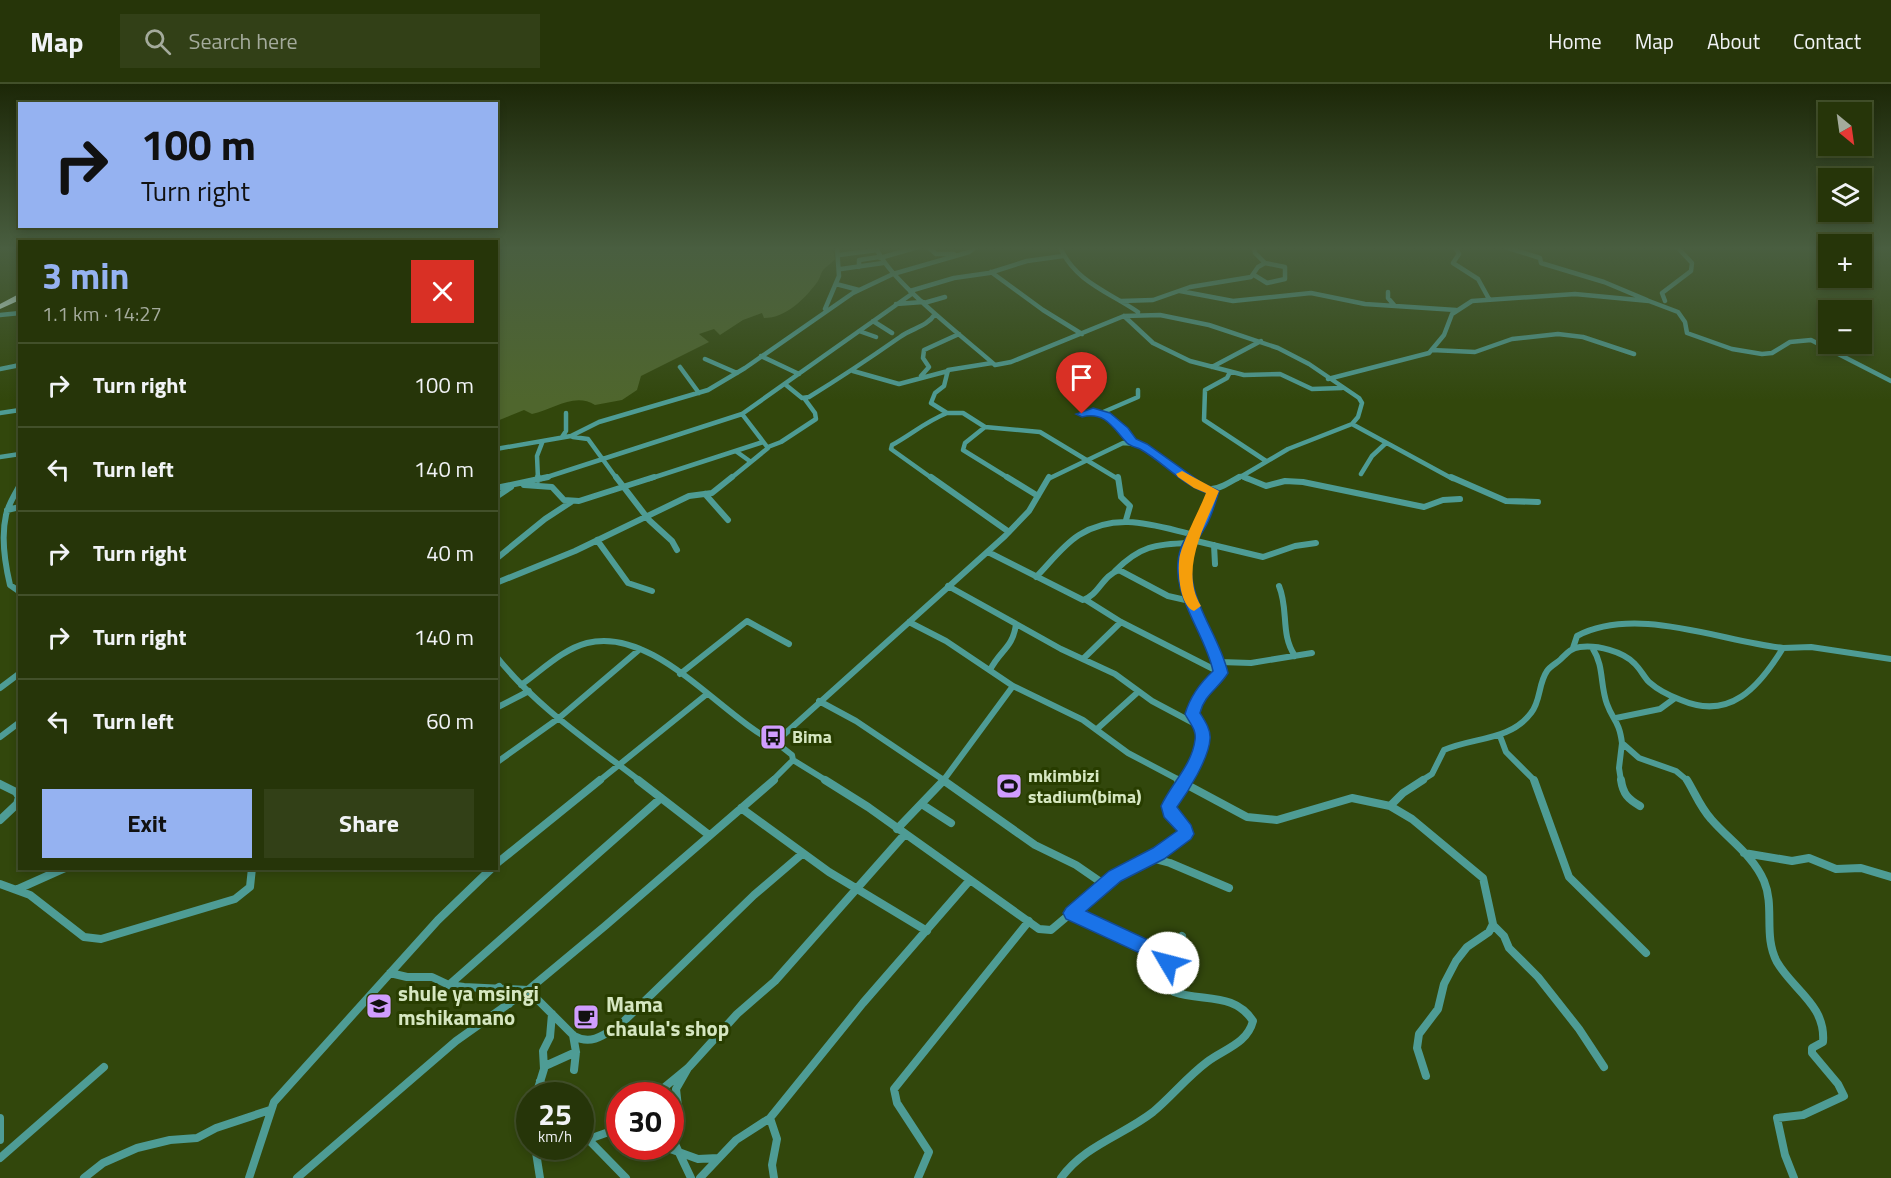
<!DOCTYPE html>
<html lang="en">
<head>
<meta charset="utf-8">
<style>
  :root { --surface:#263509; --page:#324017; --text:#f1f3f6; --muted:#a4ab9c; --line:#42502a; --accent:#95b2f1 }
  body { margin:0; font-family:"Titillium Web",sans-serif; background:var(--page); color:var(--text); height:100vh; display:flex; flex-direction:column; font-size:22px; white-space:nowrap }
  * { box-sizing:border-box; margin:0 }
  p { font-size:20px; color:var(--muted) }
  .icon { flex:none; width:33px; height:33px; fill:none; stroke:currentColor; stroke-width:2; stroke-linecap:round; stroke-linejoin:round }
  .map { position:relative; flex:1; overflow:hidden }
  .drawer { position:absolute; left:18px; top:156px; width:480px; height:630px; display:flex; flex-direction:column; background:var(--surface); border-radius:0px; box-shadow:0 3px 9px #0003,0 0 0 2px var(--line) }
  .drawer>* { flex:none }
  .guide { position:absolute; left:18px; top:18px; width:480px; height:126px; border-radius:0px; box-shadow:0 3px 9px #0003,0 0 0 2px var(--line); background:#95b2f1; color:#111; overflow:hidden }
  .needle { width:39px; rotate:151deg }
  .tools { position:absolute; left:1818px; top:18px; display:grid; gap:12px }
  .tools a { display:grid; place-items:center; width:54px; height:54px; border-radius:0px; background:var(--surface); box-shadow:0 3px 9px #0003,0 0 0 2px var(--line); font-size:30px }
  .speed { position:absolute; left:516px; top:998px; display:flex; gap:12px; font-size:30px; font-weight:700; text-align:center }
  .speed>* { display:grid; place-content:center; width:78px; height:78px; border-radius:50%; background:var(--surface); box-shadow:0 3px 9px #0003,0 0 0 2px var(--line); line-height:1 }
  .speed small { font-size:15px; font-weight:400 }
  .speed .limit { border:9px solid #d22; background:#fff; color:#111 }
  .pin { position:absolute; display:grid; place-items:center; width:51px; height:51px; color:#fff; margin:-62px -26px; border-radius:50% 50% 50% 0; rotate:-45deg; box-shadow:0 0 6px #0007 }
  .pin .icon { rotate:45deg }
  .me { position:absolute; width:66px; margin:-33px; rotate:307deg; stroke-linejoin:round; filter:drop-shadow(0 0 4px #0008) }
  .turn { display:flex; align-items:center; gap:21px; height:126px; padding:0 24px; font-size:27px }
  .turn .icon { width:78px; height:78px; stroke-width:2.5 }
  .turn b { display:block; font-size:42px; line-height:51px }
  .round { display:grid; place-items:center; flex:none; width:63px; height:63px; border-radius:0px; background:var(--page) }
  .headline { display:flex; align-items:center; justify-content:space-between; height:102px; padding:0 24px }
  h1 { font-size:36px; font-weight:700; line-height:45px; color:var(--accent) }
  .primary-button { display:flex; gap:12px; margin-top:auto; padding:12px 24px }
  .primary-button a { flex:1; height:69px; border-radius:0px; background:var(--accent); color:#111; font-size:24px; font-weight:700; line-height:69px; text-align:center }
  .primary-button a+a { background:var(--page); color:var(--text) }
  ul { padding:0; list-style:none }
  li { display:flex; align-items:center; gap:18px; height:84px; padding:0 24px; border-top:2px solid var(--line) }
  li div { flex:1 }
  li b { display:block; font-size:22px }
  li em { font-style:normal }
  header { display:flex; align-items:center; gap:36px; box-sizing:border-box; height:84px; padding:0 30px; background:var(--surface); border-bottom:2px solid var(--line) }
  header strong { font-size:28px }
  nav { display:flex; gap:33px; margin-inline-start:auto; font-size:21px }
  .search { width:420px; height:54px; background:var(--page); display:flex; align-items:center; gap:15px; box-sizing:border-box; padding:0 21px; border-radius:0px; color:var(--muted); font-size:22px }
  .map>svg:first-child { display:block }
  .green { fill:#4f662d }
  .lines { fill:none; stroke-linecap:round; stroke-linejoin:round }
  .street-far2 { stroke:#4e9c95; stroke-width:4.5 }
  .street-far1 { stroke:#4e9c95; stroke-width:6 }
  .street { stroke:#4e9c95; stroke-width:8 }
  .highway { fill:#defffb; fill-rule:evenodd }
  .route { fill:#1a73e8; stroke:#114b97; stroke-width:1.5 }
  .slow { fill:#f59e0b }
  .labels { text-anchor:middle; stroke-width:6; stroke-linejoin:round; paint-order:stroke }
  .poi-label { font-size:18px; font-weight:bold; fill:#d6e7c1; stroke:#283d00; text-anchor:start }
  .near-poi-label { font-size:21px; font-weight:bold; fill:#d6e7c1; stroke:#283d00; text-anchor:start }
</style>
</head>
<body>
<header>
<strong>Map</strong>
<div class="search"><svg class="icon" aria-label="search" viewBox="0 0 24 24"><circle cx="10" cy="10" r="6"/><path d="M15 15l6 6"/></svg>Search here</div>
<nav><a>Home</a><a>Map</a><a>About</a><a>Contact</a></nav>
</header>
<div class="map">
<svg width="1891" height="1094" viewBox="0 0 1891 1094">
  <rect width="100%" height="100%" fill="#32470c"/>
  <!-- green -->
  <path class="green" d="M497,163h329l8,6 1,6c-4,5 -7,6 -11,10 -3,3 -4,9 -6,12 -13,18 -32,37 -54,37l-2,-5 -19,7 -23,15 -6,-6 -15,5 10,8 -68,34 -4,14 -15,10 -27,5c-21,-13 -42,5 -63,9l-8,-4 -27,11z"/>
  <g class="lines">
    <!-- street-far2 -->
    <path class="street-far2" d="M876,163c11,32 91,93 119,118l16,-3 113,-46 36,-1 49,10 69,23 31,16 50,34 3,5 -4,14 -6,7 -64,25 -51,30
      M928,163l8,7h18
      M1060,163c15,35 49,45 78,65
      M1455,163l4,7 -6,9 25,16 11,20
      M1505,163l35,11 1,5 63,19 43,18
      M839,171l38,-5
      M880,174l38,-11
      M859,183v-7l20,-3
      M841,185l42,-6
      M991,188l52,38 39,24
      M1254,191l13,8 18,-4v-12l-20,-4
      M836,200l23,6
      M910,207l44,-13 35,-5 38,-12 36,-5
      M1180,207l53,10 78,-8 54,11 91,6
      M1388,208v6l6,7
      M1121,217l32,-1 37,-13 61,-10 7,-10 7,-4 -10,-10 -1,-6
      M1665,217l-3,-8 29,-22 1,-8 -15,-16
      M924,219l21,-6
      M896,220l27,-2
      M825,225l14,-33 -2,-29
      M0,231l20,-2
      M1124,232l29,27 37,18 54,14 36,-1 32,15 30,-1
      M873,237l19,12
      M859,247l17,6
      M1432,266l43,2 37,-13 46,-5 25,3 51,17
      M761,272l38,18
      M705,275l32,14
      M992,279l-44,7 -4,16 -9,7 -4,10 16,10h16l22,14 55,5 78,47
      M680,283l19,26
      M1212,283l49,-26
      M0,285l20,-4
      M853,287l46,13 49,-13
      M1230,288l-3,6 -22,12 -1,30 62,41
      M921,292l8,-9 -6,-9 1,-8 35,-16
      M1328,295l101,-26 15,-18 8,-21 20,-13 103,-7 74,7 29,11 7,10 2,11 45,16 30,5 10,-1 18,-11 21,-2 80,41
      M786,301l16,13 7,-1c31,-19 61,-39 91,-60 12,-9 27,-10 35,-23
      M0,329l20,-3
      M1101,329l37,-16v-7
      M1082,330c23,-5 39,10 50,28
      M1352,340l101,55
      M985,343l-20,16 -2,7 47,29
      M562,353l4,-6v-18
      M573,353l15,2 29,40
      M768,363l13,-5 35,-23 -1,-6 -11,-15
      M496,365l75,-13 28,-14 109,-32 37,-22 108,-75 40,-19 76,-22 7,-5
      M737,368l14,10
      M0,373l20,-3
      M1361,390l11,-18 14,-13
      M1241,392l6,3
      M538,395l-1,-23 5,-13
      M541,395l201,-65 171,-121
      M649,395l114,-37
      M730,395l38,-31 -26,-34
      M933,395l-42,-30 1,-4c20,-11 33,-23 55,-32
      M1048,395l75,-36c27,0 42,21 63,36"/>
    <!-- street-far1 -->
    <path class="street-far1" d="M538,393v3
      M616,393l33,43 23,21 5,9
      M931,393l78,55
      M1007,393l31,19
      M1118,393l3,20 9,9 -4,14
      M1184,393c24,18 31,14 55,0
      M1244,393l22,9 19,-5 18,1 121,25 19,-7 17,-1
      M1451,393l55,24 32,1
      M20,401c-5,9 -12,20 -14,30 -5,22 -1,49 4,70l10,7
      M524,401l28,2 12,13 15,1 75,-24
      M496,404l52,-11
      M705,410l23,26
      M496,413l15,-10
      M7,426l13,-3
      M597,456l31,43 24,8
      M1192,456l71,17 32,-11 21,-3
      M1214,461l1,19
      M988,468l95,48c16,-5 19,-24 36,-30l49,26 22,5
      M496,475l49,-40 26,-17
      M1115,487c25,-25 40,-27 75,-28
      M1036,493c13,-13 27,-32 43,-42 39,-24 76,-9 116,0
      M496,499l79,-32 114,-55 23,-3 20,-16
      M948,502l113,63 54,25 37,27 47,25
      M1279,502c10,24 1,48 16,70
      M1086,516l35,22 100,51
      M909,538l37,19 67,45 70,34 45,33 53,28
      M1573,564l4,-12c59,-31 143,5 206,12
      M1593,565c11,17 7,36 14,55 6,17 12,16 15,39l17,15 37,13 12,10
      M496,572c39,50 95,87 144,125
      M1084,574l37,-36
      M1220,578l31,1 61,-10
      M990,586c10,-20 23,-22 26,-46
      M680,590l67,-53 42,23
      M521,601c20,-14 42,-36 66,-42 68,-17 134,74 191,101
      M0,604l20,-15
      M819,617l37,20 89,60
      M496,624l33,-17
      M1616,634l44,-9 15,-11
      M1097,645l41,-37
      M1500,652l6,16 29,29
      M0,653l20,-15
      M793,676l34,21
      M496,679l63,-45 81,-69
      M599,697l108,-87
      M772,697l21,-21 -1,-5 -14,-11 1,-5 226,-203 24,-25 20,-34
      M943,697l70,-95
      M1185,697c14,-24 24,-43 7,-67 5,-18 18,-27 29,-41l-7,-26 -26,-50 -2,-35 1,-14 16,-27 10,-30
      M1421,697l11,-7 12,-24c29,-13 66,-9 87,-37 10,-12 7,-29 16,-42 3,-5 10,-8 14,-12 6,-6 10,-11 19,-12 17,-2 43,4 55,17 6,6 9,13 14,18 9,8 21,14 32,18 49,21 78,-13 102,-52l28,-1 80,12
      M1621,697l-2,-13 3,-25"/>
    <!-- street -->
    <path class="street" d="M638,696l71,55
      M825,696l43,27 171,122 12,1 64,-54 36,-18 35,-24 -17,-28 17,-26
      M943,696l92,65 41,20 29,20
      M1178,696l69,37 30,3 75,-22 38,8 13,-13 20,-13
      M1534,696l35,97 77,76
      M1621,696c2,14 7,19 19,26
      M1687,696c8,13 13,27 24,39 17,20 42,36 53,62 11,26 -1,55 13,81 16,28 49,43 46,80l-11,6v5l26,31 6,12 -41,19 -26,3 8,37 9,23
      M0,700l16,8 3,5 -2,7 -17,16
      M923,721l28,18
      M1390,722l22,13 71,59 10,46 -4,8 -22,15 -11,14 -12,23 -6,25 -19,25 -2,14 9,28
      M741,724l88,64 98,59
      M897,745l47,-49
      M1744,769l48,8 17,-3 27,11 25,-1 30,9
      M1151,774l19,5 59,25
      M496,780l104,-84
      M0,800l30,11 54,42 17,2 134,-40 15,-12 2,-19
      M18,805l47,-21
      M1072,829l95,45 4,-2 11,-20
      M1493,841l11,11 5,12 29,29 41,52 25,38
      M390,889l17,4h25l17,8 15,2 64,3 46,46c18,10 31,-2 47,-12l133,-129 48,-41
      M449,901l212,-187
      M499,903l10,17
      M573,951l3,17 -2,18
      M545,982l31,-14
      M688,984l-12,21 2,18 -5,20 1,15 17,36
      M540,997l9,14
      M536,1011l8,-26 -1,-18 7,-14 2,-23
      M655,1011l34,-28 48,-53 38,-33 130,-147
      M0,1034v22
      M770,1034l7,21 -5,26 2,13
      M580,1047l46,47
      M589,1055l31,-11
      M535,1062l5,32
      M662,1062l36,13 20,-1
      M0,1074l104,-91
      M84,1094l19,-15 34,-15 33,-8 27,-2 19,-10 54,-18
      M249,1094l25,-76 164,-182 54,-52
      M297,1094l159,-137 72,-51 77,-64 169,-146
      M700,1094l36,-38 34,-22 93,-115 107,-123
      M918,1094l11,-26 -32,-49 -3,-14 135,-168
      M1061,1094c24,-33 61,-42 92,-66 19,-16 34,-35 54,-50 17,-13 40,-18 46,-41 -19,-29 -50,-19 -79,-29l-8,-10 1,-24"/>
    <!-- highway -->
    <path class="highway" d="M17,211h3v5l-20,9v-5z"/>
  </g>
  <!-- sky -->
  <linearGradient id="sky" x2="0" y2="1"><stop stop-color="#1c2707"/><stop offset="0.52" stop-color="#495e40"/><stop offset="1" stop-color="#495e40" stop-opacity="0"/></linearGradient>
  <rect width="1891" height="316" fill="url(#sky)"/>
  <!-- route -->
  <path class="route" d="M1093,324l17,5 18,15 8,11 11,5 55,39 17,8c-3,10 -6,21 -11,31 -4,9 -12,18 -15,28 -10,47 25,80 35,123 -9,15 -24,22 -28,40 5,8 11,17 10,26 -1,19 -22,53 -33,68l14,18 3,9 -3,5 -27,20 -43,22 -35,30 88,41 3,11 -2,6 -7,2 -6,-2 -7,-9 -89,-41 -3,-6 3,-5 43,-37 44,-23 24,-17 -13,-14 -3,-11c10,-22 31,-41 34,-66 2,-10 -6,-18 -10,-26 5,-17 15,-31 28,-43 -8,-40 -47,-80 -32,-123 3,-9 10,-17 14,-25 5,-9 8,-20 12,-30 -26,-9 -44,-31 -67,-44 -5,-2 -10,-3 -13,-6 -14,-15 -22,-32 -45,-26l-6,-3z"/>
  <!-- slow -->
  <path class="slow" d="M1182,387l37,20c-14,35 -40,78 -18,115l-7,5c-15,-5 -17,-43 -14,-56 6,-21 18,-42 26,-62l-12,-5 -16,-11 -2,-3z"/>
  <!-- icons -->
  <defs>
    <symbol id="bus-square" viewBox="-11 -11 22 22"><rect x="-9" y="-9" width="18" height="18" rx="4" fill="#d09dfe" stroke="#283d00"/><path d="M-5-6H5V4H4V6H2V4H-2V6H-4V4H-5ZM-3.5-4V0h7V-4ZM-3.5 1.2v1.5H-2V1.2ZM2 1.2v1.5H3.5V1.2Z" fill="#111"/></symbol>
    <symbol id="stadium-square" viewBox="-11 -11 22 22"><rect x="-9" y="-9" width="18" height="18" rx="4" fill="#d09dfe" stroke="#283d00"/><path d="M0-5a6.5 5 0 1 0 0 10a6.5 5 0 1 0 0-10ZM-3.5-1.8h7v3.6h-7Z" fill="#111"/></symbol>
    <symbol id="school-square" viewBox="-11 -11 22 22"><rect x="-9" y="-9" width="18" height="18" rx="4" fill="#d09dfe" stroke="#283d00"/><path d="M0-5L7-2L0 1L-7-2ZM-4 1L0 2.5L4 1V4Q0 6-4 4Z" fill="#111"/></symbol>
    <symbol id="cafe-square" viewBox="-11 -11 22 22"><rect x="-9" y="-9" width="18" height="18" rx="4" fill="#d09dfe" stroke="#283d00"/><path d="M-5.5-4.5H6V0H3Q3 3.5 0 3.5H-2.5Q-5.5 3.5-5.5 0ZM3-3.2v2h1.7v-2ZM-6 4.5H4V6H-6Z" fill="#111"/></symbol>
  </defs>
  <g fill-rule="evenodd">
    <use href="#bus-square" x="758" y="638" width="30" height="30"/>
    <use href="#stadium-square" x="994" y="687" width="30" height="30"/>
    <use href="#school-square" x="364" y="907" width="30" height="30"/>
    <use href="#cafe-square" x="571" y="918" width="30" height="30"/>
  </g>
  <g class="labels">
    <!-- poi labels -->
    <g class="poi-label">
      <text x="792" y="659">Bima</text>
      <text x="1028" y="698">mkimbizi<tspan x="1028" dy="21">stadium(bima)</tspan></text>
    </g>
    <!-- near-poi labels -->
    <g class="near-poi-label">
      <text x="398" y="917">shule ya msingi<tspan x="398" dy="24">mshikamano</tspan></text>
      <text x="606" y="928">Mama<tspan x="606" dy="24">chaula's shop</tspan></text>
    </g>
  </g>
</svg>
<div class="tools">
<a><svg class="needle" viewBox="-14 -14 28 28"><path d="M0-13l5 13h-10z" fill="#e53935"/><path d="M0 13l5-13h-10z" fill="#a4ab9c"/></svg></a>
<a><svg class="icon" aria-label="layers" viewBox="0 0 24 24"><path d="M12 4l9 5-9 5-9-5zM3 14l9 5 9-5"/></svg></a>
<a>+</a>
<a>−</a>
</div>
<div class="speed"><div>25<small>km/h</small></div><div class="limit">30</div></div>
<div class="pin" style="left:1082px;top:330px;background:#d93025"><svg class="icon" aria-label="arrive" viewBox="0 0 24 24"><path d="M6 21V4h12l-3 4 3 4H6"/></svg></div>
<svg class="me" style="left:1168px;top:879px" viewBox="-20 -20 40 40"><circle r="19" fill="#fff"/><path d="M0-13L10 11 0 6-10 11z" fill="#1a73e8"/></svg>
<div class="guide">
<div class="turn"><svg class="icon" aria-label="right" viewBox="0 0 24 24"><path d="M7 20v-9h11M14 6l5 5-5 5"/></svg><div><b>100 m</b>Turn right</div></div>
</div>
<section class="drawer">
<div class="headline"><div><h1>3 min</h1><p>1.1 km · 14:27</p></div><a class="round" style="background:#d93025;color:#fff"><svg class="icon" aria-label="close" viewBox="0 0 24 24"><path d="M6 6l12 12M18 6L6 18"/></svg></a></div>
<ul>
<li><svg class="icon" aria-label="right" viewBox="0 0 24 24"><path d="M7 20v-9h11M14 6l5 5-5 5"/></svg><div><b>Turn right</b></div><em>100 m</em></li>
<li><svg class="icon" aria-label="left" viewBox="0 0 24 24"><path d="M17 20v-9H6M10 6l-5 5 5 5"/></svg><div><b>Turn left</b></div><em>140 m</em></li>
<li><svg class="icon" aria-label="right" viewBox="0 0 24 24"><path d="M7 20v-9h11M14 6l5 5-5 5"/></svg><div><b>Turn right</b></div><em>40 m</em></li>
<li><svg class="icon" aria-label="right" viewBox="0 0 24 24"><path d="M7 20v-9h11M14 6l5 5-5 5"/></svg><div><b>Turn right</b></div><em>140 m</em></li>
<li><svg class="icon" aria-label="left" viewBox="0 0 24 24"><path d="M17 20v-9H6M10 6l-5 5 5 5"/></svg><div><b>Turn left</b></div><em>60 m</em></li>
</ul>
<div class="primary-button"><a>Exit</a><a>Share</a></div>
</section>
</div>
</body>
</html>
